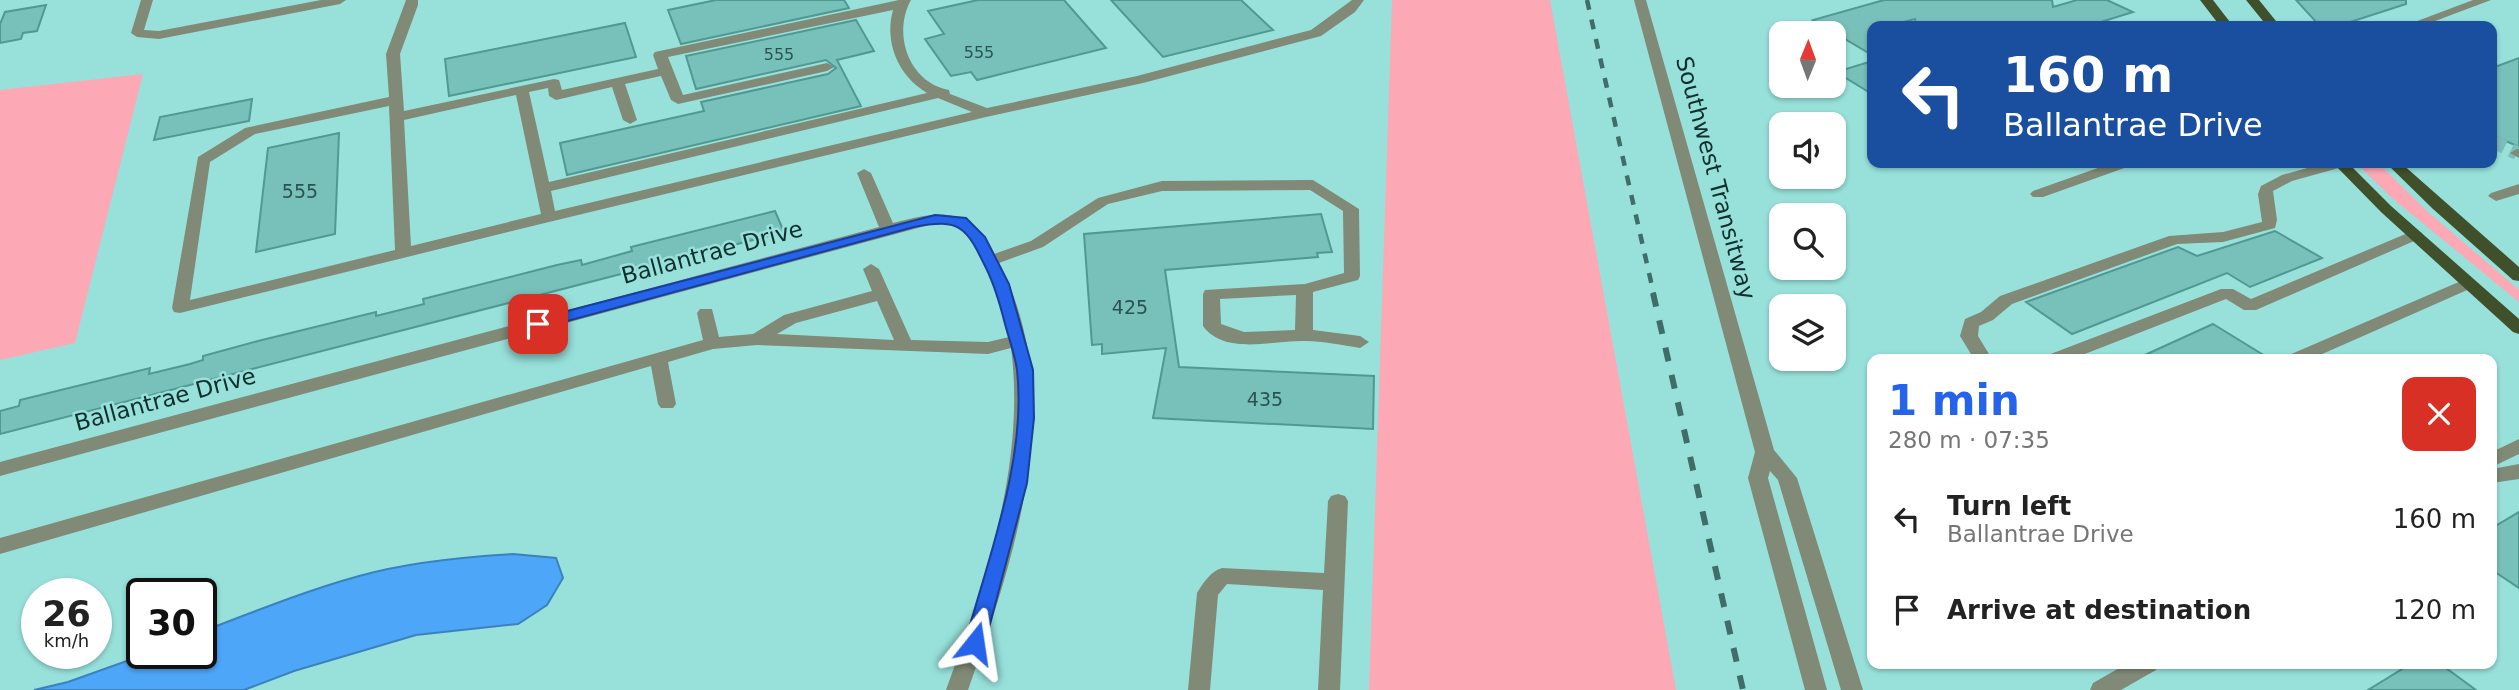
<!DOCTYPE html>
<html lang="en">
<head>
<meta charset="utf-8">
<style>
  :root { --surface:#fff; --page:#f6f6f6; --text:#222; --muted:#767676; --accent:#2563eb }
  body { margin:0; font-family:"DejaVu Sans",sans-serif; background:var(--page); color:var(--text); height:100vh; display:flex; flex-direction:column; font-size:26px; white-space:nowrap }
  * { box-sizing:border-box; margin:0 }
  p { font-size:23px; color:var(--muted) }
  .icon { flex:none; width:38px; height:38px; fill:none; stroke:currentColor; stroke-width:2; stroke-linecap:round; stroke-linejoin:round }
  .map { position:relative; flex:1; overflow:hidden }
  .side { position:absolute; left:1867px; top:354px; width:630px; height:315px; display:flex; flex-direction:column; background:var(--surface); border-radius:14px; box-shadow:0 2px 5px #0004 }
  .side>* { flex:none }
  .top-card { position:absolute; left:1867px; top:21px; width:630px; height:147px; border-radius:14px; box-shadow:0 2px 5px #0004; background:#1a4fa0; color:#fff; overflow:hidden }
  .needle { width:46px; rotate:1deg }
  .controls { position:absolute; left:1769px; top:21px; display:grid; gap:14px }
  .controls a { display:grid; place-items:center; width:77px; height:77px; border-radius:14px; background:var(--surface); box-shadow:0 2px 5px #0004; font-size:35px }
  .speed { position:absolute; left:21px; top:578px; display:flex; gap:14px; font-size:35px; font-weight:700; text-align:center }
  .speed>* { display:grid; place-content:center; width:91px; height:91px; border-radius:50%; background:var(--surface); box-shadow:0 2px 5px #0004; line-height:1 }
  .speed small { font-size:18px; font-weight:400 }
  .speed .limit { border:4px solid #111; border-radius:10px; background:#fff; color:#111 }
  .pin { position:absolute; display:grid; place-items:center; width:60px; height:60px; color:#fff; margin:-30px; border-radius:14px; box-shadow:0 4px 10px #0006 }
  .me { position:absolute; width:77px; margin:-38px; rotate:15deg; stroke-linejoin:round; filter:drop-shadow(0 0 5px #0008) }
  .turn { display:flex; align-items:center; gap:24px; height:147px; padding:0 21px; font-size:32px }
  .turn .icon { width:91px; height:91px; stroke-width:2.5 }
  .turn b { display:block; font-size:49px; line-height:60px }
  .round { display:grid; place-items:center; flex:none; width:74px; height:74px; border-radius:14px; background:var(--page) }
  .headline { display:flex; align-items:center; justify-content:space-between; height:119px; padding:0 21px }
  h1 { font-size:42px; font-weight:700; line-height:52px; color:var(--accent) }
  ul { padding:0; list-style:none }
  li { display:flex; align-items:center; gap:21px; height:91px; padding:0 21px }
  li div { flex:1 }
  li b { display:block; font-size:26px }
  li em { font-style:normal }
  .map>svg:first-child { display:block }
  .green { fill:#fca8b5 }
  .water { fill:#4ea6f9; stroke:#3b82bc; stroke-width:2 }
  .building { fill:#78c1bb; stroke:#509993; stroke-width:2 }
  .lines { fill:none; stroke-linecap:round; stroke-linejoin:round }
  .minor-tunnel { stroke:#7dbdb8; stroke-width:14; stroke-dasharray:14 7; stroke-linecap:butt }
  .minor { fill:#808a76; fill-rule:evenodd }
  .major { fill:#3f502b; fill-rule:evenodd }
  .rail-far1 { stroke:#3f6d6a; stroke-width:4.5; stroke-dasharray:10 10; stroke-linecap:butt }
  .rail { stroke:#3f6d6a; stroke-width:6; stroke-dasharray:14 14; stroke-linecap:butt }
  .route { fill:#2563eb; stroke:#184099; stroke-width:2 }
  .labels { text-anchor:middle; stroke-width:5; stroke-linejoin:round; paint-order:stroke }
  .far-number-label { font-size:16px; fill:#295350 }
  .number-label { font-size:19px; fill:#295350 }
  .street-label { font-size:23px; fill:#0f2e2c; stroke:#98e1db }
</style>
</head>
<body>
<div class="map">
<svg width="2519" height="690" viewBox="0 0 2519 690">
  <rect width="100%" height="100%" fill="#98e1db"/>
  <!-- green -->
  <path class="green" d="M1392,0h158l126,690h-307z
    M143,74l-68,269 -75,17v-270z
    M2356,163h22l50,49 91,78v12l-126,-103z"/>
  <!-- water -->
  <path class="water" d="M513,554l43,4 7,20 -16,27 -29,19 -102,11 -122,36 -50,19h-210l34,-8 81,-29h52v-21c52,-20 104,-41 158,-56 49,-14 103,-19 154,-22z"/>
  <!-- building -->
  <path class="building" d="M716,0h128l5,8 -168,36 -13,-34z
    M978,0h86l42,48 -129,32 -6,-8 -20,4 -26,-37 19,-5 -16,-23z
    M1111,0h130l32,30 -110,27z
    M1884,0h168l1,7 24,-7h30l26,12 -45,14h-172l-1,-7 -26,7h-17v29l-59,-35z
    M2296,0h110v4l-68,22h-12l-9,-3z
    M46,5l-9,26 -14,2 -2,6 -21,4v-19l5,-12z
    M856,20l18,31 -37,9 24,46 -294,69 -7,-32 144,-32 -3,-9 127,-28 8,-6 -10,-8 -130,29 -10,-33z
    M625,23l11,34 -187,39 -4,-37z
    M2519,58v88h-2l-25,-11v-67z
    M1872,61v33l-36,-22z
    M252,99l-3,22 -95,19 6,-23z
    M339,133l-4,101 -79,18 12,-104z
    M775,211l9,21 -784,202v-23l19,-5 1,-6 130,-32 -1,6 41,-10 13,-4v-4l55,-15 118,-29v4l48,-12 -1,-5 134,-34 24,-5 1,5 50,-14 -1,-4z
    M1321,214l11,38 -15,1 1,4 -153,13 14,97 195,9 -1,53 -220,-11 13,-70 -64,6v-10l-10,1 -8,-111z
    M2275,231l47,27 -72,29 -23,-14 -155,61 -46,-32 152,-55 19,9z
    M2213,324l57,35h-134z
    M2519,512v76l-27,-18v-42z
    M2412,663h27l37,27h-108z"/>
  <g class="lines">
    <!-- minor-tunnel -->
    <path class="minor-tunnel" d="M2492,141l25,12"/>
    <!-- minor -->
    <path class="minor" d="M141,0h12l-9,30 15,1 162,-31h25l-6,4 -181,35 -22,-2 -6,-4z
      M406,0h12v5l-18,49 4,57 150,-32 5,1 3,10 96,-21 -5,-14 2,-3 244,-52h12c-19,34 -2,83 38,90l1,4 37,14 150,-32 174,-46 41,-30h12l-9,12 -34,24 -178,47 -157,34 -437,105 -369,91 -6,-1 -2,-4 26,-151 47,-29 144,-31 -3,-43zM893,10c-9,32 5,66 34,83l-378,89 -20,-90 19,-4 1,8 7,4 56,-13 11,33 7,4 7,-4 -12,-36 36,-8 10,24 7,4 149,-33 7,-4 -7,-4 -144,32 -15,-38zM516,95l25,119 -130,32 -7,-126zM938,98l34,14 -417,99 -4,-20zM389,106l6,144 -205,50 20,-138 45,-28z
      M1634,0h12l128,450 23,28 66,212h-22l-63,-210 -8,-9 -2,7 59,212h-22l-57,-212 7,-26z
      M2473,0h18l-69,26h-18z
      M2517,149h2v9l-9,-5z
      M2112,163h20l-2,3 -87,31h-10l-3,-3 3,-3z
      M2325,163h23l-2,3 -54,15 -19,10 4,29 -2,8 -52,14 -46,2 -165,60 -19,16 -14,6 -1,10 14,23h-18l-14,-23 5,-17 16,-7 19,-16 169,-60 54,-4 39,-10 -4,-28 3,-8 21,-11z
      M864,169l7,4 22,50c49,-13 73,-17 101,31l37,-13 67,-43 64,-17 151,-1 46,29 1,67 -2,4 -45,12v38l47,6 9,6 -9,6c-18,-3 -37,-7 -55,-7 -31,-1 -80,15 -102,-15v-32l2,-4 100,-6 39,-11 -1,-62 -33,-21 -148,1 -54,13 -65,43 -44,16c70,135 16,293 -31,427h-22c39,-107 80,-226 65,-342l-23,6 -231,-9 -44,4 -45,13 8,42 -3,4h-12l-3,-4 -7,-38 -651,188v-16l703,-198 -6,-27 3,-4h12l7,28 34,-3 31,-19 88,-24 -9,-22 8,-5 8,5 32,71 77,2 21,-5c-8,-29 -24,-93 -52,-109 -8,-5 -18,-4 -28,-3l-929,251v-14l879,-235 -22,-54zM1296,295l-1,35 -51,2 -23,-8 -1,-25zM877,301l17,39 -117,-6 19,-11z
      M2519,184v10l-23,7 -8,-5 3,-3z
      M2415,230l6,2 2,3 -2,3 -165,72h-12l-18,-11 -154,60h-27l3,-4 173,-66h12l18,10z
      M2468,278l8,5 -2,4 -163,72h-25l3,-4z
      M2519,439v15l-27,13v-15z
      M2519,464v15l-27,4v-14z
      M1338,494l7,2 3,5 -8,189h-22l5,-100 -96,-6 -9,11 -8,95h-22l9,-97c6,-10 14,-22 25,-25l102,5 4,-72 3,-5z
      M2128,663h31l-3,7 -35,20h-31l3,-7z"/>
    <!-- major -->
    <path class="major" d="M2200,0h13l20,26h-13z
      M2246,0h13l21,26h-13z
      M2333,163h15l43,43 128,113v15l-6,-2 -132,-120z
      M2386,163h15l118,104v14l-6,-1 -80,-71z"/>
    <!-- rail-far1 -->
    <path class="rail-far1" d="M1587,0l67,295"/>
    <!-- rail -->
    <path class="rail" d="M1653,293l90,397"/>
  </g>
  <!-- route -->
  <path class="route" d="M935,215l31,3 19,19 24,47 24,86 1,48 -7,65 -42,160 -3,5 -7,3 -7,-3 -3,-5c23,-85 62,-184 52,-273 -2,-15 -8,-31 -12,-46 -5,-20 -10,-38 -19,-56 -20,-41 -25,-50 -72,-41l-376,102 -8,-5 3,-4z"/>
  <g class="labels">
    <!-- far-number labels -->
    <g class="far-number-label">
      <text x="979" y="58">555</text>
      <text x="779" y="60">555</text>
    </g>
    <!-- number labels -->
    <g class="number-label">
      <text x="300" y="198">555</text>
      <text x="1130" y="314">425</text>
      <text x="1265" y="406">435</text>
    </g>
    <!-- street labels -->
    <g class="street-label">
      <text transform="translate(1716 178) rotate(75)" y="8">Southwest Transitway</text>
      <text transform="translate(712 252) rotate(-15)" y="8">Ballantrae Drive</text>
      <text transform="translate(165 399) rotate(-15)" y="8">Ballantrae Drive</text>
    </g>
  </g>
</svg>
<div class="controls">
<a><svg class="needle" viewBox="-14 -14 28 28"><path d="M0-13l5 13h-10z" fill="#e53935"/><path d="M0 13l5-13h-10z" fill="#767676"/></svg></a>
<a><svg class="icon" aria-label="sound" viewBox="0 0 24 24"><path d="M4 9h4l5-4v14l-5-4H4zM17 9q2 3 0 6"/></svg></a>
<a><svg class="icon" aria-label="search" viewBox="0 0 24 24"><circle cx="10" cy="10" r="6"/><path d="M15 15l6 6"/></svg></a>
<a><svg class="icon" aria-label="layers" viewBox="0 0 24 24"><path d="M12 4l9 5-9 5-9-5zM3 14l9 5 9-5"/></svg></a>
</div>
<div class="speed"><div>26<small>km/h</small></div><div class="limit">30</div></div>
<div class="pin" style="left:538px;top:324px;background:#d93025"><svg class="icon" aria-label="arrive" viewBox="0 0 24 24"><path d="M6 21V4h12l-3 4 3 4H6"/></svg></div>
<svg class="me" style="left:975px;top:643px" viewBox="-20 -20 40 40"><path d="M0-17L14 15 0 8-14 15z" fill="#2563eb" stroke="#fff" stroke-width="4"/></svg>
<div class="top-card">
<div class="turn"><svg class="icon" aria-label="left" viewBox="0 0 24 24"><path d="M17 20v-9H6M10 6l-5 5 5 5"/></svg><div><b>160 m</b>Ballantrae Drive</div></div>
</div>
<section class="side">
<div class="headline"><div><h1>1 min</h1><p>280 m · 07:35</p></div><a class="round" style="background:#d93025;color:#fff"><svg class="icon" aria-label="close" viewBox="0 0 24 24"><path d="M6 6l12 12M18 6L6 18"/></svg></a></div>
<ul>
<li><svg class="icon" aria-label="left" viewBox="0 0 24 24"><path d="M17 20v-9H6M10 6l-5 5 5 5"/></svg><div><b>Turn left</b><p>Ballantrae Drive</p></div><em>160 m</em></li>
<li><svg class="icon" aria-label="arrive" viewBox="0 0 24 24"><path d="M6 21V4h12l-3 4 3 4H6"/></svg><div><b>Arrive at destination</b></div><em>120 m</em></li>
</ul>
</section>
</div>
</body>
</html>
